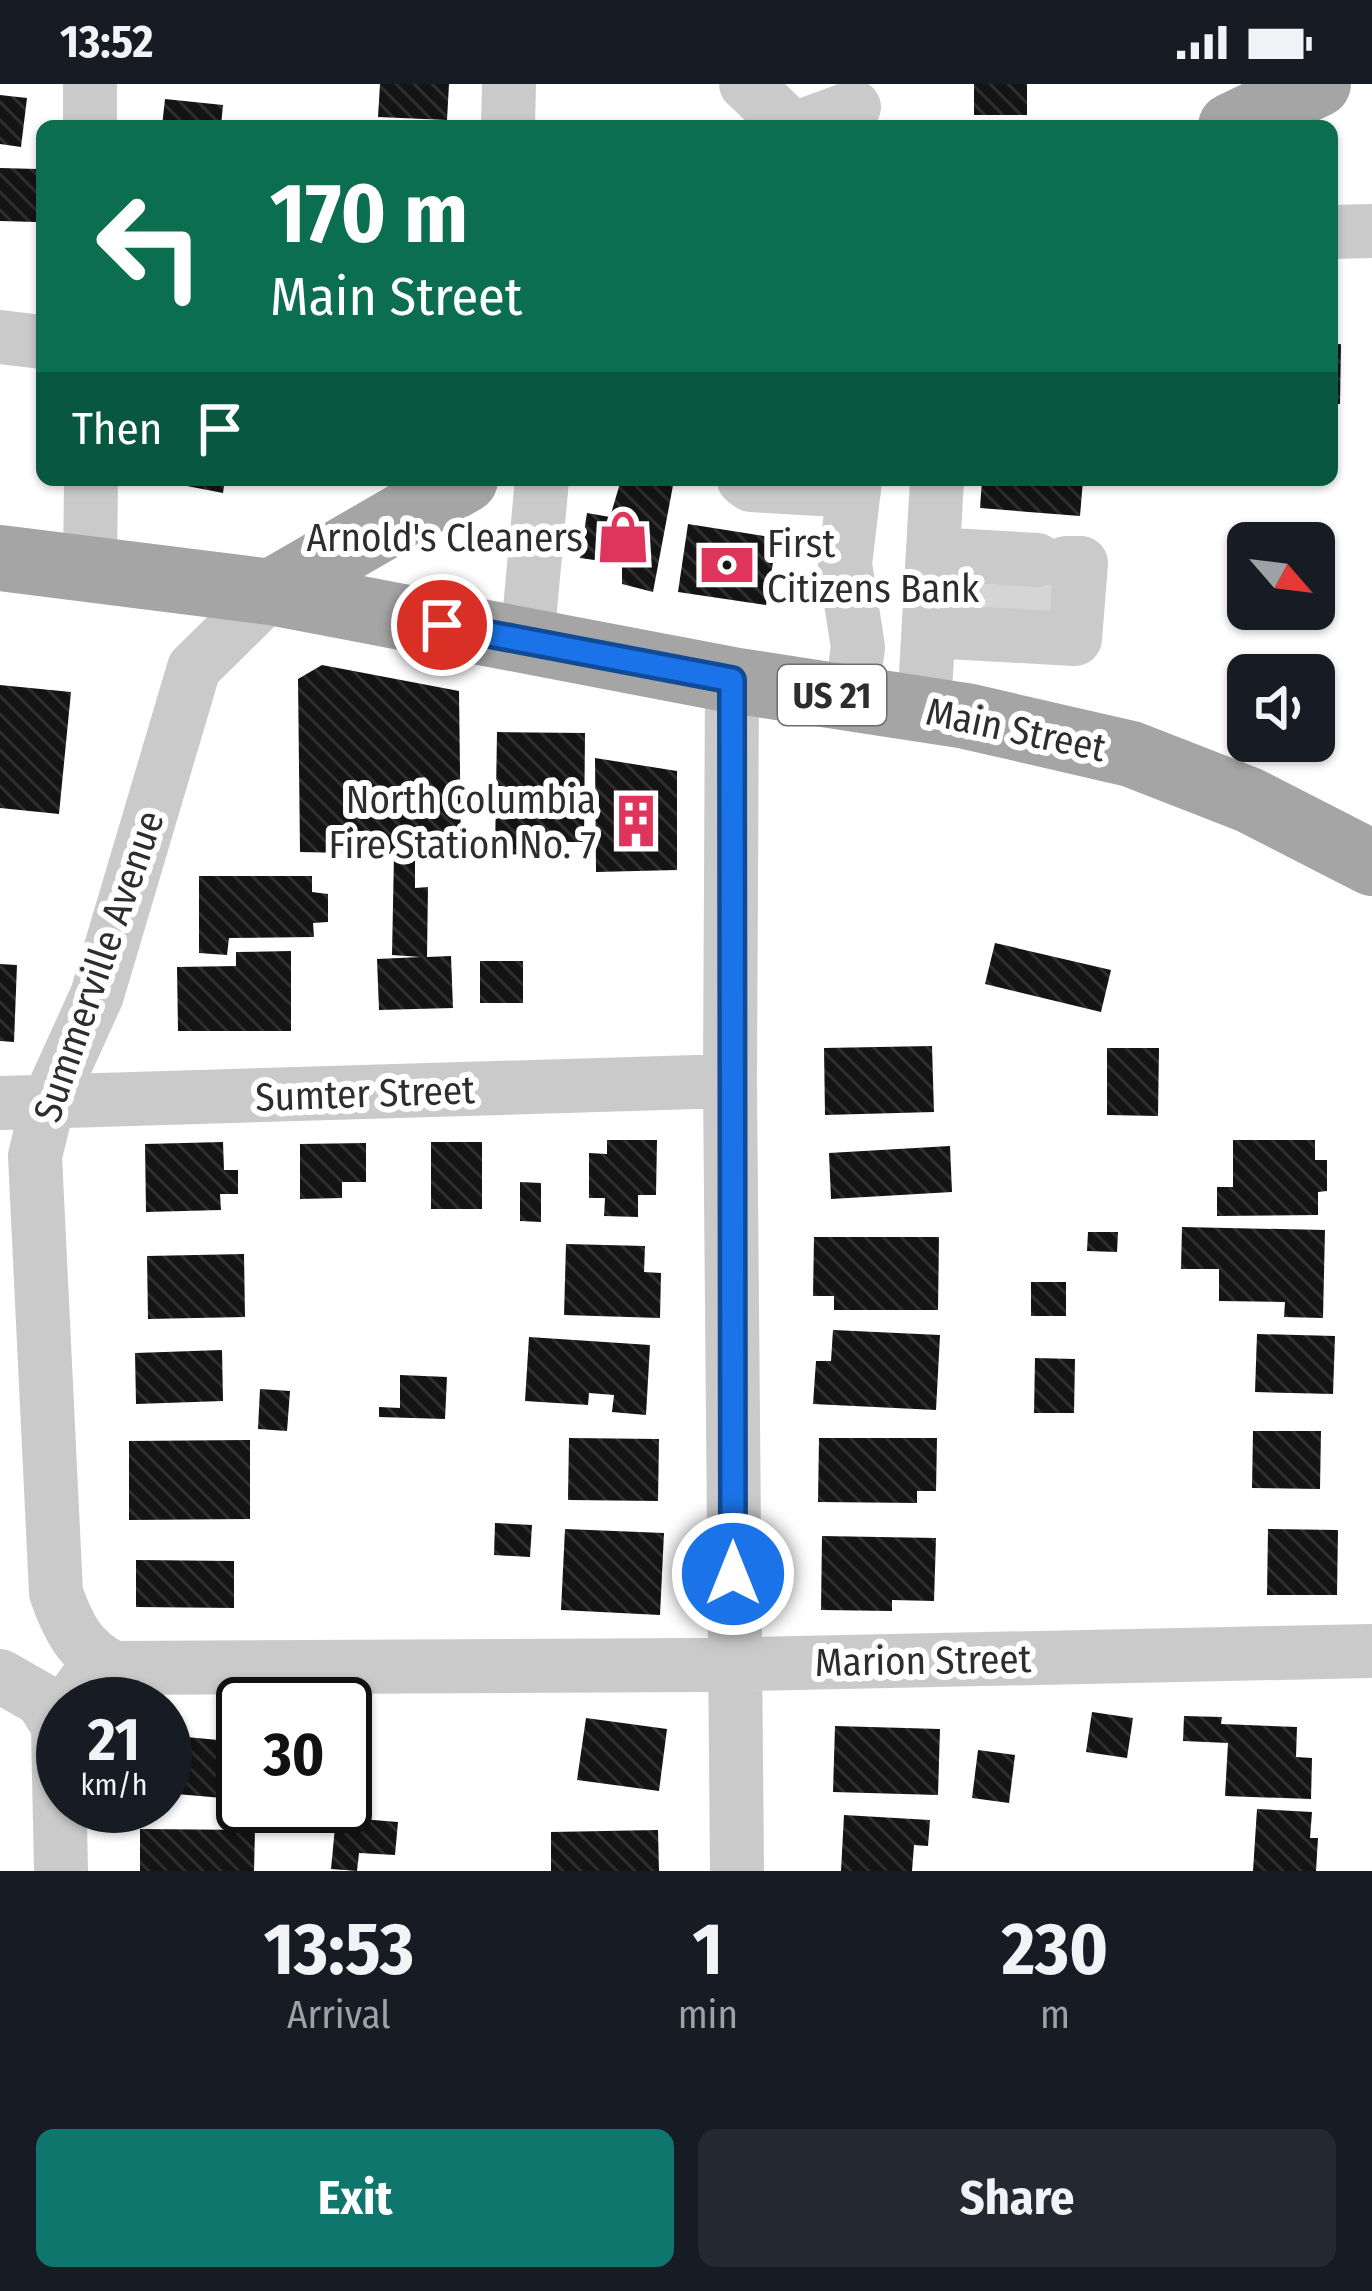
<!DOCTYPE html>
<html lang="en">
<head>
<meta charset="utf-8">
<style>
  :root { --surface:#171b24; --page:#242831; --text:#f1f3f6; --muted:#9ea1a6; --accent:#0f766e }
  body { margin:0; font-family:"Fira Sans Condensed",sans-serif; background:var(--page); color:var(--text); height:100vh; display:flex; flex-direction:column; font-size:45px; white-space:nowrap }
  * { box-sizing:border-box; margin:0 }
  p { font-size:39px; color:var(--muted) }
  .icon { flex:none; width:66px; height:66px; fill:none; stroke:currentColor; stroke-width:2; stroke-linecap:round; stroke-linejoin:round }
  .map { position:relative; height:1787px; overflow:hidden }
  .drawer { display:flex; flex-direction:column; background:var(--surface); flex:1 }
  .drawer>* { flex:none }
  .hud { position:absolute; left:36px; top:36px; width:1302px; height:366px; border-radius:18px; box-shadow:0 3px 9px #0004; background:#0b6e4f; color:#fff; overflow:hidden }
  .needle { width:78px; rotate:118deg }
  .buttons { position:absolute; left:1227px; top:438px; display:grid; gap:24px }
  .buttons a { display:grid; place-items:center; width:108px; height:108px; border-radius:18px; background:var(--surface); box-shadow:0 3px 9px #0004; font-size:60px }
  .speed { position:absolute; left:36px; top:1593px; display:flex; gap:24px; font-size:60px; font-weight:700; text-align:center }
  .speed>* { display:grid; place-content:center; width:156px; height:156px; border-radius:50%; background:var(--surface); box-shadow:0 3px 9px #0004; line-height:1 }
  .speed small { font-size:30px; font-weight:400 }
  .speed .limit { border:6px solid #111; border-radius:18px; background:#fff; color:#111 }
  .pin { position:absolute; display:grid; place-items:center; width:102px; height:102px; color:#fff; margin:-51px; border:6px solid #fff; border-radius:50%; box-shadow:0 3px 12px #0007 }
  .me { position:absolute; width:132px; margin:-66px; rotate:0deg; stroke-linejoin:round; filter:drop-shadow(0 0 9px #0008) }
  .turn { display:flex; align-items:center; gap:42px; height:252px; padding:0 36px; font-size:54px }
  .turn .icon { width:156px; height:156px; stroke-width:2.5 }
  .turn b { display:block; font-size:84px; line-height:102px }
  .then { display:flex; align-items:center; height:114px; padding:0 36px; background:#0003; gap:24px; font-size:45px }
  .eta { display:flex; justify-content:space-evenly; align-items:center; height:204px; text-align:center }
  .eta b { font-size:72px; font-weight:700; line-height:84px }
  .cta { display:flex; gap:24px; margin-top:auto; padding:24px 36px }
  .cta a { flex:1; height:138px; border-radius:18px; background:var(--accent); color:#fff; font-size:48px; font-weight:700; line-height:138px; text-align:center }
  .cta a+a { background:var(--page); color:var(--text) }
  .status { display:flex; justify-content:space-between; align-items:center; height:84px; padding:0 60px; background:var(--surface); direction:ltr }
  .status svg { height:33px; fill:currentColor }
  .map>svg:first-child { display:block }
  .building { fill:url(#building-back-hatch) }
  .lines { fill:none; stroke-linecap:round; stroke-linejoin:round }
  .minor-tunnel { stroke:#d5d5d5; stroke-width:54; stroke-dasharray:54 27; stroke-linecap:butt }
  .minor { stroke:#cacaca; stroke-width:54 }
  .major { stroke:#a5a5a5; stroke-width:66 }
  .route-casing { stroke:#114b97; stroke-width:30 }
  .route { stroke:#1a73e8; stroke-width:21 }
  .labels { text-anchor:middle; stroke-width:12; stroke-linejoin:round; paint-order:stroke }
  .shield { fill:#fff; stroke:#6c6c6c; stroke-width:3 }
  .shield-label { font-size:36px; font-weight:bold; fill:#2d2d2d }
  .poi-label { font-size:39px; fill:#2d2d2d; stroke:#fff; text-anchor:end }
  .street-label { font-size:39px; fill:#2d2d2d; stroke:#fff }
</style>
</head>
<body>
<div class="status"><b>13:52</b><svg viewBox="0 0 49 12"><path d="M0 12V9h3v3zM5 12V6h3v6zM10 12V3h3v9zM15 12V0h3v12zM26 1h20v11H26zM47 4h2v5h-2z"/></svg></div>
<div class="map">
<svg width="1372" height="1787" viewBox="0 0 1372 1787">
  <defs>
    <pattern id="building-back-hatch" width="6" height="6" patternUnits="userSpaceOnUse" patternTransform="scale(3)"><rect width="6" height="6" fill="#141414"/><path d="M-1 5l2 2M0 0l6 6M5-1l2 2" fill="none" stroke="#2e2e2e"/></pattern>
  </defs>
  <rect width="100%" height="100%" fill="#fff"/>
  <!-- building -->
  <path class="building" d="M380,0h69l-2,36 -69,-3z
    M974,0h53v31h-53z
    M0,11l27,3 -6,49 -21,-3z
    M165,15l58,6 -2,21h-59z
    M0,84l38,1 -2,53 -36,-1z
    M1332,260h9l-1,60h-8z
    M156,396h69l-2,13z
    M621,396h53l-21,112 -31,-8v-20l-42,-6 7,-45 23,4z
    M982,396h101l-3,36 -100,-8z
    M688,440l89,14 -11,67 -88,-13z
    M322,581l137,26 2,160 -46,2v35l13,-1 -1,70 24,-1 2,52 -74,2 -2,-51 44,-2 -29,-2 2,-101 -94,-2 -2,-173z
    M0,601l71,7 -12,122 -59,-6z
    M497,648l88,1 -1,109h-38l-1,13 -50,-1z
    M595,674l82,13v99l-81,2z
    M199,792h113v16l16,2v28l-15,1 1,14 -85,1 -2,17 -28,-2z
    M995,859l116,27 -10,42 -116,-28z
    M291,867v80h-113l-1,-64 59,-1v-14z
    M480,877h43v42h-43z
    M0,880l17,1 -3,77 -14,-1z
    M932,962l2,66 -109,3 -1,-67z
    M1107,964h52l-1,68 -51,-1z
    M607,1056h50l-1,55h-18v22l-34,-1 1,-18h-16v-45l18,1z
    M1233,1056h82v20h12v31l-9,1v23l-101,1v-29h16z
    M223,1058l1,28h14v24h-18l1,16 -75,2 -1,-68z
    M431,1058h51v67h-51z
    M366,1059v39h-24v16l-42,1v-55z
    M950,1062l2,46 -121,7 -2,-46z
    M520,1098l21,1v39l-21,-1z
    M1182,1143l143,3 -2,88 -39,-1 1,-15 -66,-1v-32h-38z
    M1088,1148h30l-1,20 -30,-1z
    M814,1153h125l-1,73h-104v-14h-21z
    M566,1160l79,2 -1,26 17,1 -1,45 -96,-3z
    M244,1170l1,63 -97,2 -1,-63z
    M1031,1198h35v34h-35z
    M833,1246l107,5 -4,75 -123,-6 3,-43h15z
    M1257,1250l78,2 -2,58 -78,-2z
    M529,1253l121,8 -4,70 -34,-3 2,-17 -25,-2 -1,12 -63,-4z
    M222,1266l1,51 -87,3 -1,-51z
    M1035,1274l40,1 -1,54h-40z
    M400,1291l47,2 -2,42 -66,-2v-10l21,1z
    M260,1305l30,2 -3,40 -29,-2z
    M1253,1347h68l-1,58 -68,-1z
    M569,1354l90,1 -1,62 -90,-1z
    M819,1354h118l-1,53h-19v12l-99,-1z
    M250,1356v79l-121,1v-79z
    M495,1439l37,2 -2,32 -36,-2z
    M565,1445l99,4 -4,82 -99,-5z
    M1268,1445l70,1 -1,65h-70z
    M822,1452l114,2 -2,63 -42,-1v11l-71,-1z
    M136,1476l98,1v47l-98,-1z
    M1092,1628l41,6 -6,40 -41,-6z
    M1184,1632l38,1 -1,7 76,3 -1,30 16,1 -1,41 -86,-3 3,-53 -45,-2z
    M586,1634l81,11 -8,62 -82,-11z
    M835,1642l105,3 -2,66 -105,-3z
    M165,1651l75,7 -6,57 -69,-6z
    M978,1666l37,5 -6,48 -37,-5z
    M1257,1725l55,3 -2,26h8l-2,33h-63z
    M844,1731l86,5 -2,26 -14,-1 -2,26h-71z
    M336,1733l62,5 -3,33 -36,-2 -2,18 -26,-2z
    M140,1745l115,1 -1,41h-114z
    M658,1746l1,41h-108v-39z"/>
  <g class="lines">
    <!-- minor-tunnel -->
    <path class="minor-tunnel" d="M1000,540l2,-39
      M1047,542l7,-64"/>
    <!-- minor -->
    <path class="minor" d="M746,0l44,42
      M90,42v-42
      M508,42l1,-42
      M802,42l52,-19
      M1332,148l40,-1
      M0,253l42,5
      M744,396l7,5 103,6
      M933,470l104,6
      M90,487l1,-91
      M930,547l145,8 6,-76h-15
      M527,557l15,-161
      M732,596l-2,401 7,790
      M851,614l7,-51 -13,-83 10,-84
      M924,625l13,-229
      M0,1019l730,-22
      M114,1584c-34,-16 -46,-41 -58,-75l-21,-437 13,-53 49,-108 97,-327 77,-76
      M0,1592l42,24 16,26 3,145
      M69,1620l16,-22 29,-14 585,-3 673,-14"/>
    <!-- major -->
    <path class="major" d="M1231,42l87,-42
      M0,474l271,34 461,88 234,36 165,38 118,46 123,63
      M271,508l194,-112"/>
  </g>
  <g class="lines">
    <defs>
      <path id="route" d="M442,541l290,55 1,894"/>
    </defs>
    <!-- route casing -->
    <use href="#route" class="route-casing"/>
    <!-- route -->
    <use href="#route" class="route"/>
  </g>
  <!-- icons -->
  <defs>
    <symbol id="shop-bare" viewBox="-9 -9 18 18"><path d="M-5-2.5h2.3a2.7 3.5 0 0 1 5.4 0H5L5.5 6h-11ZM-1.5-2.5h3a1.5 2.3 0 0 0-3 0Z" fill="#df355c" stroke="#fff" stroke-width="2.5" paint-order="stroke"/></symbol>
    <symbol id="bank-bare" viewBox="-9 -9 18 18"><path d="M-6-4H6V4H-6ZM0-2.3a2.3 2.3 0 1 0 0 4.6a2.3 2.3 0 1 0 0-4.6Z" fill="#df355c" stroke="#fff" stroke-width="2.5" paint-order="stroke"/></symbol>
    <symbol id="building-bare" viewBox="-9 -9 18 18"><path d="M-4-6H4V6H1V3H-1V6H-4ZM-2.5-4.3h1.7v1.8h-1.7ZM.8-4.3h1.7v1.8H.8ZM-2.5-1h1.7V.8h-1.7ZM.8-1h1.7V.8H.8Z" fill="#df355c" stroke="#fff" stroke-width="2.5" paint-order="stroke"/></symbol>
  </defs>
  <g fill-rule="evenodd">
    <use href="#shop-bare" x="585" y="415" width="76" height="76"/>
    <use href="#bank-bare" x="689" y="443" width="76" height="76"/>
    <use href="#building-bare" x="598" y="699" width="76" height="76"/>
  </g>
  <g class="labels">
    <!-- shield labels -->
    <rect class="shield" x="778" y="581" width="108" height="60" rx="9"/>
    <g class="shield-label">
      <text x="832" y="624">US 21</text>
    </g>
    <!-- poi labels -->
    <g class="poi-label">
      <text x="583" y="467">Arnold's Cleaners</text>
      <text x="767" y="473" text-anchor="start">First<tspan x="767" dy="45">Citizens Bank</tspan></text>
      <text x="596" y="729">North Columbia<tspan x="596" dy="45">Fire Station No. 7</tspan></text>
    </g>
    <!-- street labels -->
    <g class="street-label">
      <text transform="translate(1016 645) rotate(12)" y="14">Main Street</text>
      <text transform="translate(98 882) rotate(-71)" y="14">Summerville Avenue</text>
      <text transform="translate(365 1009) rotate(-2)" y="14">Sumter Street</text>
      <text transform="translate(923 1576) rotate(-1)" y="14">Marion Street</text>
    </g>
  </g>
</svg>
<div class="buttons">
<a><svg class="needle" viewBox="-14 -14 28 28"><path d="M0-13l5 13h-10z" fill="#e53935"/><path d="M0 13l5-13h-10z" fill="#9ea1a6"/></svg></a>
<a><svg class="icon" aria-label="sound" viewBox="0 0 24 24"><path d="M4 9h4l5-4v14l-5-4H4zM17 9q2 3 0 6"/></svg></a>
</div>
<div class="speed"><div>21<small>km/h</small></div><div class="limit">30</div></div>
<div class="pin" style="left:442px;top:541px;background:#d93025"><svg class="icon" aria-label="arrive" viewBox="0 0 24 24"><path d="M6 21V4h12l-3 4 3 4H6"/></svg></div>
<svg class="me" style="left:733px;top:1490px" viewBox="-20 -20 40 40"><circle r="17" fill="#1a73e8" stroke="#fff" stroke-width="3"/><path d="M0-11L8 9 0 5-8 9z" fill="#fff"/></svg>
<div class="hud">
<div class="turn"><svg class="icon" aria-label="left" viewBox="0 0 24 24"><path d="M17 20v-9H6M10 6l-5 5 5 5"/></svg><div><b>170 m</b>Main Street</div></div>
<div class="then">Then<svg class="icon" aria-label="arrive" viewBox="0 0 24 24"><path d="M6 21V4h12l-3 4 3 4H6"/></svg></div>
</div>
</div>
<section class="drawer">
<div class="eta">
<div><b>13:53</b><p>Arrival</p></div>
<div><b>1</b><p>min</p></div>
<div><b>230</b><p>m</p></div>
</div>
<div class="cta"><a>Exit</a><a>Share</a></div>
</section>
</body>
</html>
